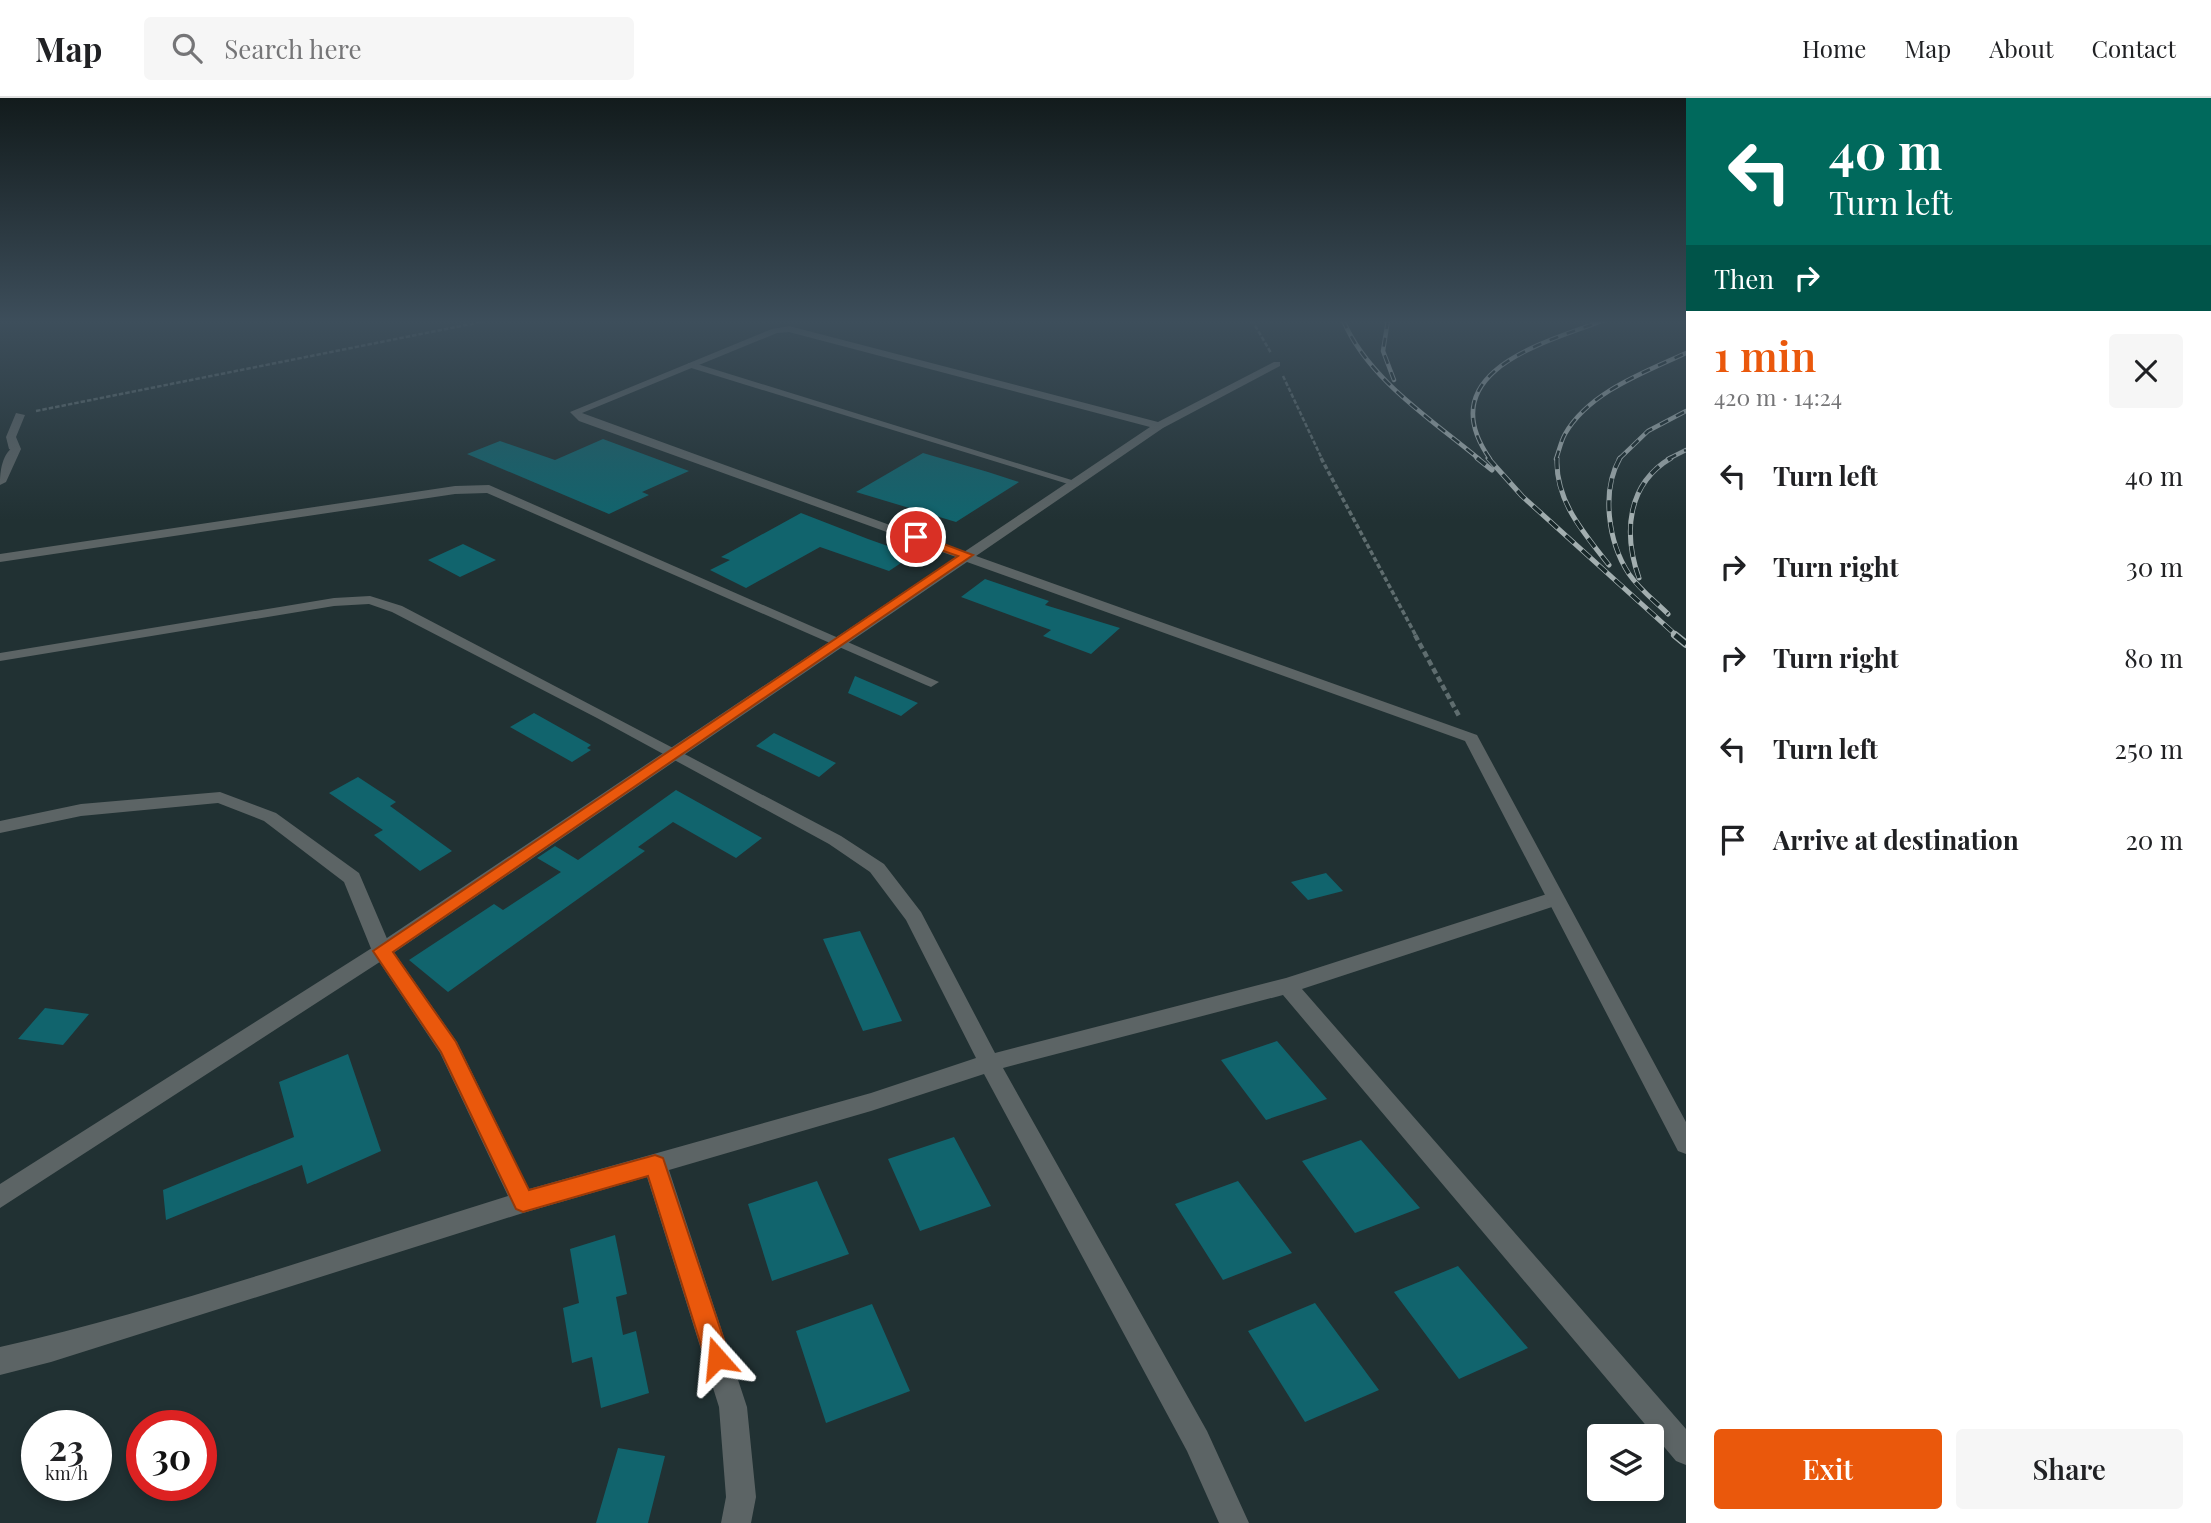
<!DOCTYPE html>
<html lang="en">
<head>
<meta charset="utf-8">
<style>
  :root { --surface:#fff; --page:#f6f6f6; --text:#202124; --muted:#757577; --line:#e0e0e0; --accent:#ea580c }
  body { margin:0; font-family:"Playfair Display",serif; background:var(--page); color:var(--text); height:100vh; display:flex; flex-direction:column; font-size:26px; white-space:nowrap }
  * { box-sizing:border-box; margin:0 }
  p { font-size:23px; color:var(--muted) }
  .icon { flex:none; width:38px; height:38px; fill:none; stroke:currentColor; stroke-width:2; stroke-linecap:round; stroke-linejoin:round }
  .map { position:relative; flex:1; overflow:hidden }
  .details { display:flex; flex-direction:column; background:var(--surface); width:525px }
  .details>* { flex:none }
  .top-card { background:#00695c; color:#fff; overflow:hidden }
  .tools { position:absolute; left:1587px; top:1326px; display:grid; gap:14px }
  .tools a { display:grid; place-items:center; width:77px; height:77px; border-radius:7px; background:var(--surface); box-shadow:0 4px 10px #0003; font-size:35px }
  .speed { position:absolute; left:21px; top:1312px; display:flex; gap:14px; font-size:35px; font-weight:700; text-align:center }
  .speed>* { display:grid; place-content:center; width:91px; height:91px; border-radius:50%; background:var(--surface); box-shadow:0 4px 10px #0003; line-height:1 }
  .speed small { font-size:18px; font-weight:400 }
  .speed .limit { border:10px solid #d22; background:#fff; color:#111 }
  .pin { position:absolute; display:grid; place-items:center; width:60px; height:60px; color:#fff; margin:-30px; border:4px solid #fff; border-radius:50%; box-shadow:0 2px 7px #0007 }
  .me { position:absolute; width:77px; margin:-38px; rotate:342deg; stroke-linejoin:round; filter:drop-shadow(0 0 5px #0008) }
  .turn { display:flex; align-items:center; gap:24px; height:147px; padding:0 28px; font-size:32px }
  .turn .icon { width:91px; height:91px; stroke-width:2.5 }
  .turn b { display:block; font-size:49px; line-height:60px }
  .then { display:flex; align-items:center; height:66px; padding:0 28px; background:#0003; gap:14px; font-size:26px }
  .round { display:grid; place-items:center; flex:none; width:74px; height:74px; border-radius:7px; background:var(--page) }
  .head { display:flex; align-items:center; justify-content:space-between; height:119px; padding:0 28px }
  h1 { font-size:42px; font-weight:600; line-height:52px; color:var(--accent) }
  .cta { display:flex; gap:14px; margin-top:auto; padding:14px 28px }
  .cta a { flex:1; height:80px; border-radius:7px; background:var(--accent); color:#fff; font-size:28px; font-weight:600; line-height:80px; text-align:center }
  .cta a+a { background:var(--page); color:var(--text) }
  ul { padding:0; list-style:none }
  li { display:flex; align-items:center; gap:21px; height:91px; padding:0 28px }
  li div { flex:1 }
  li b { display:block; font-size:26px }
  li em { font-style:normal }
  header { display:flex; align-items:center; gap:42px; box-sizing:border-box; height:98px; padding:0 35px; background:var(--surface); border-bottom:2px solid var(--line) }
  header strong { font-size:33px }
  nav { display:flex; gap:38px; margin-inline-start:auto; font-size:24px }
  .search { width:490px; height:63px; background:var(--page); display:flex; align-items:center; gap:18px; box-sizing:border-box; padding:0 24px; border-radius:7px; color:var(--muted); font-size:26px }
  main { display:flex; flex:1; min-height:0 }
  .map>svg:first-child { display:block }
  .building { fill:#11646d }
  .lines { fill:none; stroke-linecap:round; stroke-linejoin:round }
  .path-far2 { stroke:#5f6d6f; stroke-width:2.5; stroke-dasharray:4.5 2; stroke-linecap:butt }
  .path-far1 { stroke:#5f6d6f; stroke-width:3.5; stroke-dasharray:5 2.5; stroke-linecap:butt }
  .path { stroke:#5f6d6f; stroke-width:4.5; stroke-dasharray:6 3.5; stroke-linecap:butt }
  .minor { fill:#5c6465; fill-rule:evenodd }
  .tertiary { fill:#5c6465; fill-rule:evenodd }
  .rail-far2-casing { stroke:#a3afb0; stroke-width:4.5 }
  .rail-far1-casing { stroke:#a3afb0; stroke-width:5 }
  .rail-casing { stroke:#a3afb0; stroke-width:8 }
  .rail-far2 { stroke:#172729; stroke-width:2.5; stroke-dasharray:9; stroke-linecap:butt }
  .rail-far1 { stroke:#172729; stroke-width:3.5; stroke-dasharray:11; stroke-linecap:butt }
  .rail { stroke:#172729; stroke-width:5; stroke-dasharray:15; stroke-linecap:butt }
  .route { fill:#ea580c; stroke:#983908; stroke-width:2 }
</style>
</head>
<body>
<header>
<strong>Map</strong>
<div class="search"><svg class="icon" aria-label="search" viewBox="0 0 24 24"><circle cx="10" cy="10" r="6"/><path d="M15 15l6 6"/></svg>Search here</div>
<nav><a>Home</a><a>Map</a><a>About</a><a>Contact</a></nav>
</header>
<main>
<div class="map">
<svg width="1686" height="1425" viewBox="0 0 1686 1425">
  <rect width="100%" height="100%" fill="#213133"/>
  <!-- building -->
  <path class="building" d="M603,341l86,32 -47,21 7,3 -40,19 -142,-60 33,-13 55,19z
    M923,355l65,19 31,10 -63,40 -100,-30z
    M801,415l67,26 45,16 -24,16 -69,-24 -74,41 -36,-18 20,-10 -9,-3z
    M463,446l33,16 -36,17 -32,-17z
    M985,481l64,22 -4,4 75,23 -29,26 -48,-18 8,-6 -90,-33z
    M855,578l63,27 -17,13 -53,-23z
    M534,615l57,32 -4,3 4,2 -19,12 -62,-35z
    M774,635l62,30 -17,14 -63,-31z
    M358,679l38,25 -6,4 62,45 -32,20 -46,-36 9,-5 -54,-37z
    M676,692l86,48 -26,20 -63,-36 -35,25 7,4 -197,141 -39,-32 85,-56 9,6 58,-38 -24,-14 18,-12 23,14z
    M1326,775l17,18 -35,9 -17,-18z
    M860,833l42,90 -39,10 -40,-92z
    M45,910l44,6 -26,31 -45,-6z
    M1277,943l50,58 -61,21 -45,-60z
    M348,956l33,97 -74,33 -5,-19 -136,55 -3,-30 131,-53 -15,-55z
    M954,1039l37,69 -71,25 -32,-72z
    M1361,1042l59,68 -65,25 -53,-72z
    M817,1083l32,73 -77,27 -24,-77z
    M1238,1083l54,72 -69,27 -48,-76z
    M615,1137l12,59 -11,3 7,38 13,-4 13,62 -48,15 -9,-51 -20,6 -9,-55 16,-5 -9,-54z
    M1458,1168l70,82 -69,31 -65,-87z
    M1315,1205l64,87 -74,32 -57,-91z
    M872,1206l38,87 -84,32 -30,-92z
    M618,1350l47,8 -17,67h-52z"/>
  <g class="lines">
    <!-- path-far2 -->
    <path class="path-far2" d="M1252,222l19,33
      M1283,278l39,83
      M36,313l455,-91"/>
    <!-- path-far1 -->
    <path class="path-far1" d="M1321,360l95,178"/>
    <!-- path -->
    <path class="path" d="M1415,537l44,81"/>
    <!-- minor -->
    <path class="minor" d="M688,265h6l384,119 -10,2 -380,-117z
      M16,315l9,2 -9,22 5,12 -6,3 -6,-3 -3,-12z
      M489,387l450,197 -8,5 -5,-2 -439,-192 -32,1 -455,68v-8l455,-68z
      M370,498l32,10 439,230 43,28 37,48 74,141 291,-75 261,-84h14l3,5 -3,5 -259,85 384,440v36l-10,-4 -393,-466 -280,73 204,363 42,92h-30l-32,-72 -203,-377 -113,37 -202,59 78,237 9,90 -5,26h-30l5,-26 -7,-90 -72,-230 -124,36 -472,149 -51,13v-28c172,-39 340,-99 508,-151l-68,-143 -68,-102 -28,-69 -80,-61 -46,-18 -137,13 -81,17v-12l81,-17 139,-12 56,21 83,60 32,75 66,94 72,147 342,-96 105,-35 -70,-138 -36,-48 -41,-28 -232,-126 -205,-106 -23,-8 -35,2 -334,55v-8l334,-55z"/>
    <!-- tertiary -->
    <path class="tertiary" d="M789,228l369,96 116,-60h6v4l-117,62 -187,128 501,179 209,387v32l-8,-3 -213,-410 -498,-179 -578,394 -389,252v-24l375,-238 581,-389 -377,-136 -9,-9 202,-83zM789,234l361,95 -186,125 -382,-139 195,-80z
      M15,348l6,3 -15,33 -6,3c0,-14 2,-32 15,-39z"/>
    <defs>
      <path id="rail-far2" d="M1343,222c25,59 88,99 136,139
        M1388,222l-5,31 11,29
        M1490,361c-61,-87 55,-117 115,-139
        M1556,361c3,-8 5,-18 9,-25 24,-42 80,-62 121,-81
        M1619,361l29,-28 38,-20
        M1668,361l18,-9"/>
      <path id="rail-far1" d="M1477,360l15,12
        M1488,360l34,38 155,140
        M1557,360c-2,43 27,75 52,107
        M1620,360c-19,33 -12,84 9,116 11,16 26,27 39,40
        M1639,480c-16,-45 -12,-94 32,-120"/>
      <path id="rail" d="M1675,537l11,9"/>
    </defs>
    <!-- rail-far2 casing -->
    <use href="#rail-far2" class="rail-far2-casing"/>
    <!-- rail-far1 casing -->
    <use href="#rail-far1" class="rail-far1-casing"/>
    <!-- rail casing -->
    <use href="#rail" class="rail-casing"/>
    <!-- rail-far2 -->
    <use href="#rail-far2" class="rail-far2"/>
    <!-- rail-far1 -->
    <use href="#rail-far1" class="rail-far1"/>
    <!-- rail -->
    <use href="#rail" class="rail"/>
  </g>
  <!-- sky -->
  <linearGradient id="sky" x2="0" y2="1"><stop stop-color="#121b1c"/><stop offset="0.53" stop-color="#3d4e5b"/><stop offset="1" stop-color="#3d4e5b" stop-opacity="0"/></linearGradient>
  <rect width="1686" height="422" fill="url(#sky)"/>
  <!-- route -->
  <path class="route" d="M912,437h8l53,20 -580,397 63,90 73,148 126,-35 8,3 67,200 -4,9 -9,3 -9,-3 -3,-9 -57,-182 -125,36 -7,-3 -75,-157 -68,-101 585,-395 -46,-16z"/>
</svg>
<div class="tools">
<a><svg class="icon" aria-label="layers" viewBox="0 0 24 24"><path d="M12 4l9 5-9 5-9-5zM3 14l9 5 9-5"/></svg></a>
</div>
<div class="speed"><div>23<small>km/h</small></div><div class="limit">30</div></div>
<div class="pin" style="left:916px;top:439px;background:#d93025"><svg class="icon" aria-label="arrive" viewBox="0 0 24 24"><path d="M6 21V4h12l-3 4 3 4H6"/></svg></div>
<svg class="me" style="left:717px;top:1260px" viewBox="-20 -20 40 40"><path d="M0-17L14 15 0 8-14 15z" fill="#ea580c" stroke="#fff" stroke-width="4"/></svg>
</div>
<section class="details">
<div class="top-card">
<div class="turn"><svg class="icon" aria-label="left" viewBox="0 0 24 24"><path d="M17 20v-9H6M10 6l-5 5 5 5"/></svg><div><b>40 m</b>Turn left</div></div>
<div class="then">Then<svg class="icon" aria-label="right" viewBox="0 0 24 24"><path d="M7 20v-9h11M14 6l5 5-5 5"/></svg></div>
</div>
<div class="head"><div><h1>1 min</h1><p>420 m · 14:24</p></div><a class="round"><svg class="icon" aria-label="close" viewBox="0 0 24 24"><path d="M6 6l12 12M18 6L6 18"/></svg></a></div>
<ul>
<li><svg class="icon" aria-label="left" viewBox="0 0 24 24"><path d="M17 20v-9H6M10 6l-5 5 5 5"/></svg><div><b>Turn left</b></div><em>40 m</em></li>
<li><svg class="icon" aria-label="right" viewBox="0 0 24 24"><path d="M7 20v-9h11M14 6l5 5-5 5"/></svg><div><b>Turn right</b></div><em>30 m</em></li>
<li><svg class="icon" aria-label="right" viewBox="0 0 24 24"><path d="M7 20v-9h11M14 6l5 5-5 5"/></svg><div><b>Turn right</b></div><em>80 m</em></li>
<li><svg class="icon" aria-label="left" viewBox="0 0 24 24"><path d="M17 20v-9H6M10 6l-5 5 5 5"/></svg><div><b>Turn left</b></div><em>250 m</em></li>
<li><svg class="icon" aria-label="arrive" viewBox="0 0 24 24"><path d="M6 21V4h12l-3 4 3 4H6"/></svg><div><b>Arrive at destination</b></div><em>20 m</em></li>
</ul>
<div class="cta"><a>Exit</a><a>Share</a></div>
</section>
</main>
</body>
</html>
